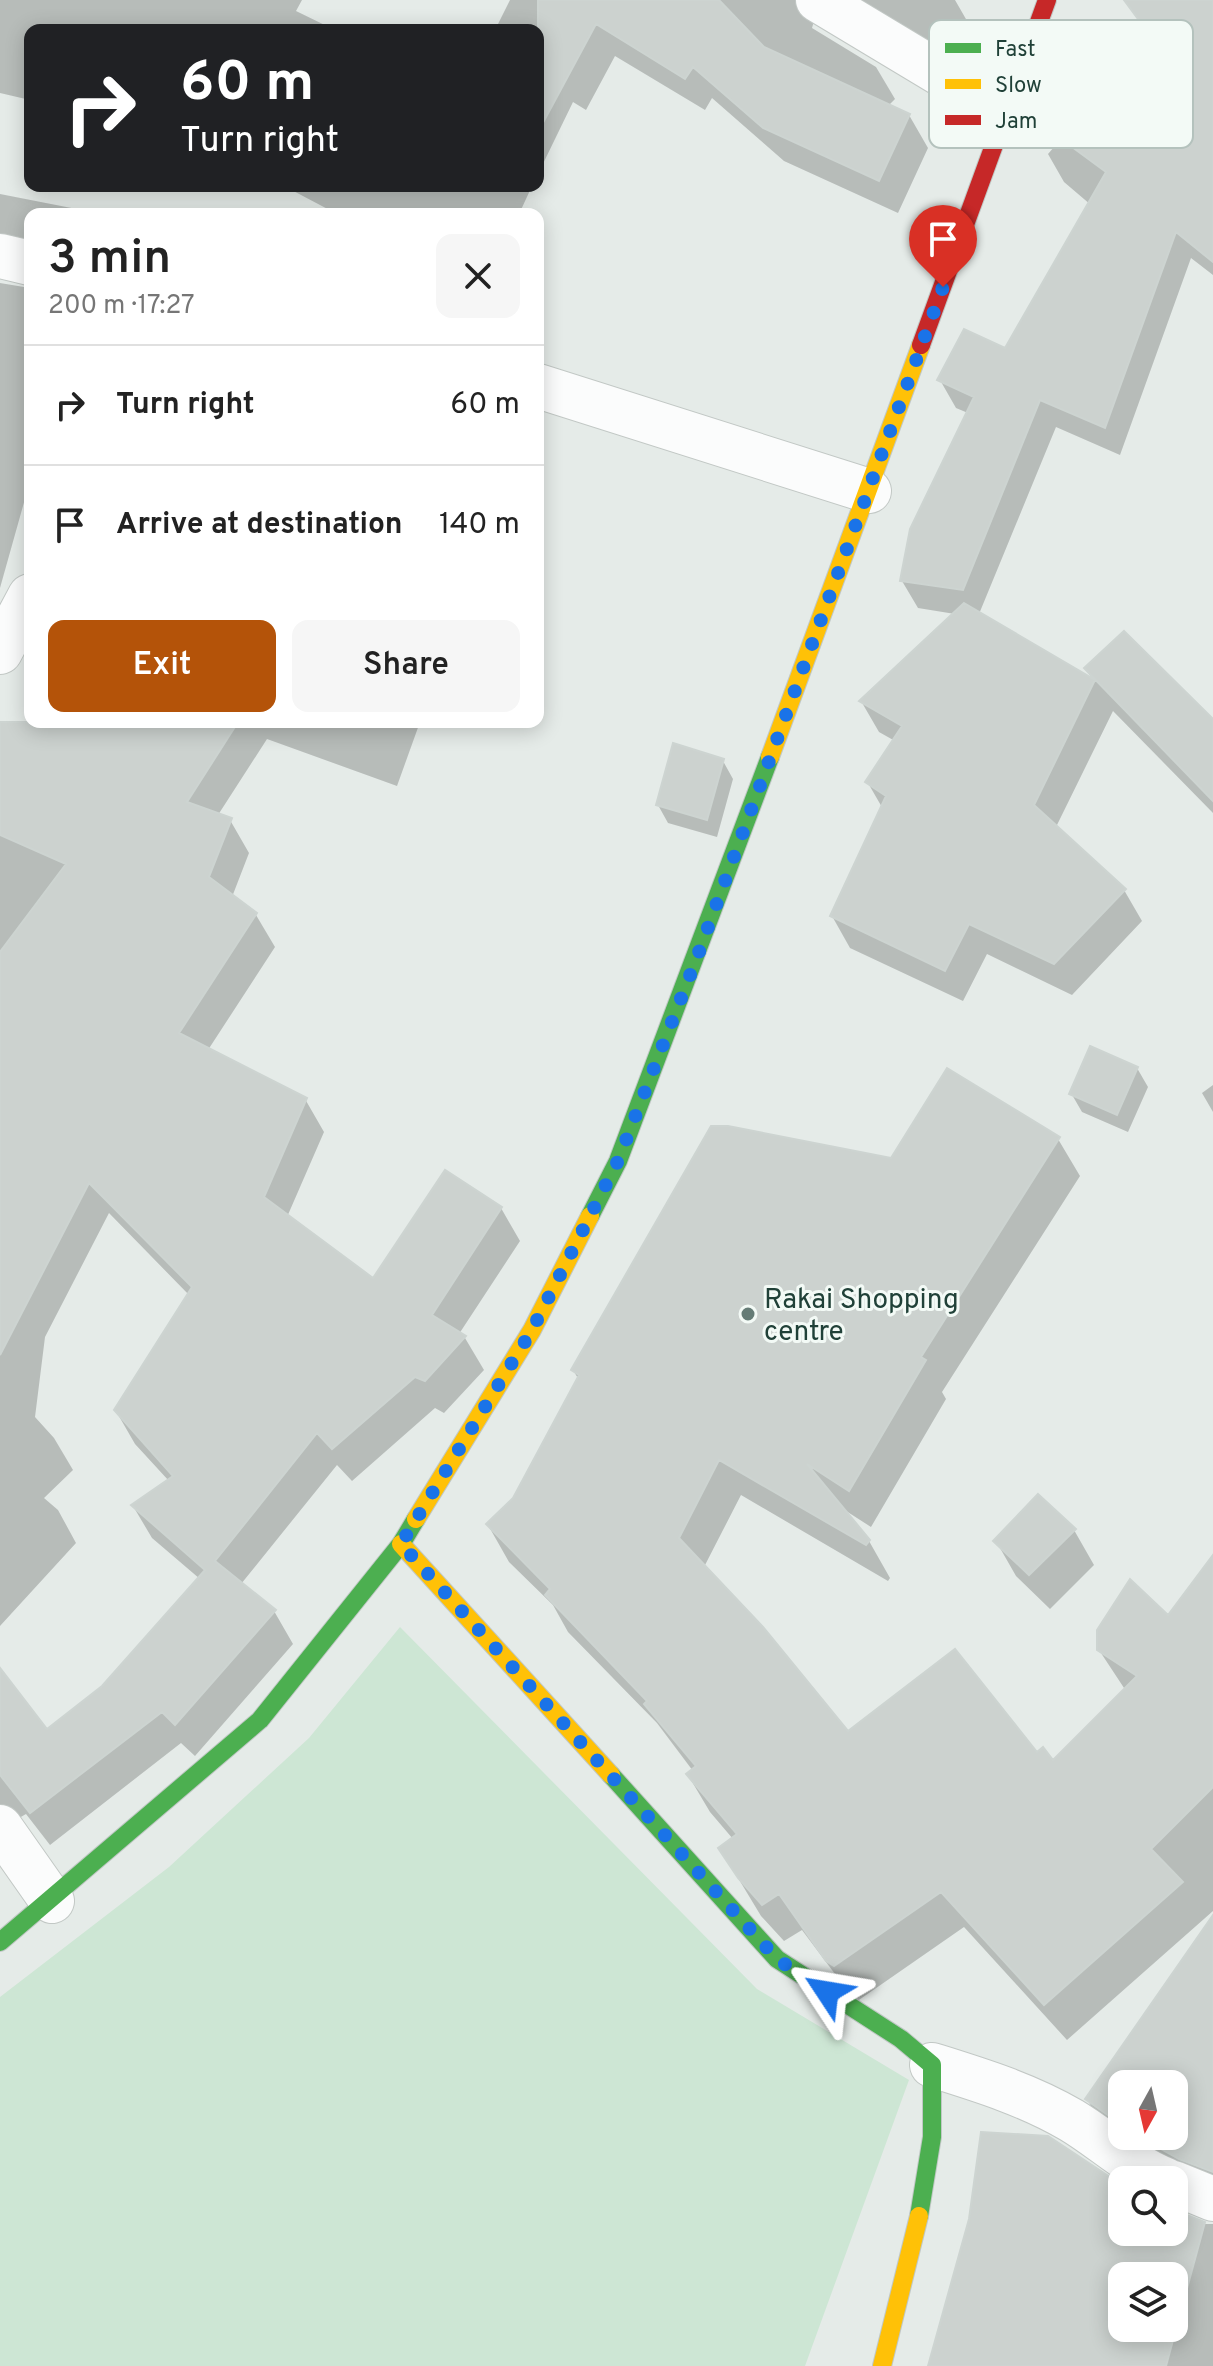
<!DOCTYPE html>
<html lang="en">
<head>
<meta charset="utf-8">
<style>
  :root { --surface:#fff; --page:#f6f6f6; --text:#222; --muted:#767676; --line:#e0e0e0; --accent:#b45309 }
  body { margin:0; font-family:Overpass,sans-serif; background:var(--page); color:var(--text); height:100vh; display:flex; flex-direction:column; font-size:30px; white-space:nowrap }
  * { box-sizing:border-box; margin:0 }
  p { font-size:26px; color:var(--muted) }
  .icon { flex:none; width:44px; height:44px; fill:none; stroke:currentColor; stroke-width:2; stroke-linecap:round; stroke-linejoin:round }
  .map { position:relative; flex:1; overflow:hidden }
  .sheet { position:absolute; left:24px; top:208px; width:520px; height:520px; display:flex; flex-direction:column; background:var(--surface); border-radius:16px; box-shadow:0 4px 20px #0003 }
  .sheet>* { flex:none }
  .banner { position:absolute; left:24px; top:24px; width:520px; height:168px; border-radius:16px; box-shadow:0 4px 20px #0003; background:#202124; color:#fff; overflow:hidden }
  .needle { width:52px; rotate:188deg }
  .controls { position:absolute; left:1108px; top:2070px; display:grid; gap:16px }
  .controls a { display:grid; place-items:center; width:80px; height:80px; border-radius:16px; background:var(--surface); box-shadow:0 4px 20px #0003; font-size:40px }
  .pin { position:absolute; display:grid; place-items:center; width:68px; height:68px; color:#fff; margin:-82px -34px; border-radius:50% 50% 50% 0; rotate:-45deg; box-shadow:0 0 8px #0007 }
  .pin .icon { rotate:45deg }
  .me { position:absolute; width:88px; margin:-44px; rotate:303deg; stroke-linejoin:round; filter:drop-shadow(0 0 6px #0008) }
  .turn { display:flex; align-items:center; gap:28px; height:168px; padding:0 24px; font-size:36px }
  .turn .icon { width:104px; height:104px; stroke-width:2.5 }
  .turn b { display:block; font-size:56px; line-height:68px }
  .round { display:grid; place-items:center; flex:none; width:84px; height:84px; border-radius:16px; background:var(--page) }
  .head { display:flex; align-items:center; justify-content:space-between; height:136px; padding:0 24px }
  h1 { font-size:48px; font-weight:600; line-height:60px }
  .button { display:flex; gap:16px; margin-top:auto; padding:16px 24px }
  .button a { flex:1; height:92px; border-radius:16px; background:var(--accent); color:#fff; font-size:32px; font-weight:600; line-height:92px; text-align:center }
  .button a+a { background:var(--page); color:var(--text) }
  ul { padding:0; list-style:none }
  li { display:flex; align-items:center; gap:24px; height:120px; padding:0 24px; border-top:2px solid var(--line) }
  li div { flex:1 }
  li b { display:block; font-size:30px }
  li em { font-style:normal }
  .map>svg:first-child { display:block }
  .green { fill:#cde6d4 }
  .shadow { fill:#0003; fill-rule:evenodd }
  .building { fill:#ccd2cf; stroke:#cdd4d1; stroke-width:2; fill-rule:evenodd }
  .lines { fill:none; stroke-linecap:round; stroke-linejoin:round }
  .street-casing { stroke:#c2c8c5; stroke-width:46 }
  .fast-casing { stroke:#c0c8c5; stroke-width:20 }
  .slow-casing { stroke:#c0c8c5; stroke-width:20 }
  .jam-casing { stroke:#c0c8c5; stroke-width:20 }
  .street { stroke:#fbfcfc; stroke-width:44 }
  .fast { stroke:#4caf50; stroke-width:18 }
  .slow { stroke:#ffc107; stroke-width:18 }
  .jam { stroke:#c62828; stroke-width:18 }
  .route { stroke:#1a73e8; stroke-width:14; stroke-dasharray:0 25.2 }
  .poi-dot { fill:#657c76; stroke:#f3faf6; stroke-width:3 }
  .labels { text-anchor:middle; stroke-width:6; stroke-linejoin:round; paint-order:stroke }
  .poi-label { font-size:28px; fill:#204138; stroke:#f3faf6; text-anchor:start }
  .key { fill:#f3faf6; stroke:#b4c2bd; stroke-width:2 }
  .key-label { font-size:22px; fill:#204138 }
</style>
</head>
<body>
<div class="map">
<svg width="1213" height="2366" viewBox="0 0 1213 2366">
  <rect width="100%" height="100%" fill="#e5ebe8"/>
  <!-- green -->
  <path class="green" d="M400,1627l357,362 152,91 -104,286h-805v-369l169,-130 140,-129z"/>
  <!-- shadow -->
  <path class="shadow" d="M0,0h302l-6,11 39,19h-305v70l-30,-7z
    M510,0h445l19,33 -36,30 -124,-42 -2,7 64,39 19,32 -7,7 21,9 19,33 -30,65 -114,-52 -72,-63 -7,12 -90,-54 -29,54 -13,-8 -35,72v-144h-43z
    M1164,0h49v275l-22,-17 -71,197 -64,-28 -77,187 115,68 -8,-13 127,53v91l-100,-102 -57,116 68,63 18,31 -70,74 -85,-41 -24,47 -113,-53 -18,-32 51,-107 -15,-26 27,-42 -16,-9 -18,-31 94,-87 -37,-6 -16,-27 66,-168 -12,-5 -16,-28 66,-30 85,-145 -27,-23 -16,-28 102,-118z
    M284,186h248l-12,26 3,2h-186z
    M0,194l102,20h-72v53l-30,5z
    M0,283l30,5v193l-30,107z
    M30,719l390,3 -23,64 -130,-47 -49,76 12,5 19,33 -17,44 24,18 19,32 -67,103 97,49 19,33 -37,85 87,63 127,-72 19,33 -61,93 6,4 19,32 -40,43 -9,-5 -83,73 -15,-16 -96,119 33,27 19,33 -98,112 -14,-13 -131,102 -24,-31 -26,15v-157l47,59 57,-44 96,-108 -48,-41 -19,-32 36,-25 -34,-37 -19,-33 74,-115 -81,-83 -64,124 -10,80 19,21 19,32 -29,28 14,12 18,33 -76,83v-828z
    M723,761l10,18 -16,58 -49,-14 -10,-18z
    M1137,1068l11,19 -20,45 -46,-20 -11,-19z
    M1213,1085v27l-11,-19z
    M1058,1139l22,37 -138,216 4,7 -75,128 -28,-18 26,32 21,37 -2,3 -147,-86 -37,72 144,167 189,21 16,8 73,-72 -27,-41 70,-32 44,-60v353l-146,129 -103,-113 -108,75 -54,-72 -18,11 -23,-25 -41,-68 13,-9 -23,-27 -22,-37 5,-4 -36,-48 -89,-91 -15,-27 -44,-43 -21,-37 27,-26 64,-119 -6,-10 319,-210z
    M1074,1530l20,35 -44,44 -34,-33 -20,-35z
    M1213,1918v281l-104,-63 -22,-37zM1122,2084h52v52h-52z
    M1122,2187v45h52v-20l29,12h10v142h-283zM1122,2276h52v52h-52z"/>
  <!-- building -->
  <path class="building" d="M538,0h181l45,47 146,67 -31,67 -116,-53 -70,-61 -8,12 -89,-55 -58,108z
    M1124,0h89v262l-37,-30 -71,196 -65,-28 -77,190 -63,-9 10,-52 64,-132 -37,-17 27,-51 41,19 101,-176 -46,-34 89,-104z
    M964,603l131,77 -61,125 92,84 -72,75 -85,-40 -24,47 -115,-55 56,-120 -21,-14 37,-56 -43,-25z
    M1124,631l89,88v82l-129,-133z
    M0,722h238l-51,80 45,16 -23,59 48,36 -78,120 128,65 -43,99 109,81 72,-108 57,37 -70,108 34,21 -41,45 -10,-4 -83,72 -15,-16 -102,128 61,49 -101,115 -13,-13 -132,101 -30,-38v-107l47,61 55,-43 103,-116 -74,-65 42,-29 -59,-66 78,-123 -103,-104 -89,172v-403l66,-88 -66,-29z
    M673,743l51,16 -17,61 -51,-15z
    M1090,1046l48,21 -21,48 -48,-21z
    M947,1068l113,69 -139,220 5,3 -77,131 -42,-27 63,76 -4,5 -147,-85 -40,78 84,89 85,104 107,-82 82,103 6,-5 10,13 84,-84 -40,-26v-20l33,-51 38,36 45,-60v232l-62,62 32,33 -139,123 -103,-113 -107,74 -8,-5 -47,-67 -17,11 -24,-27 -20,-30 19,-14 -51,-60 10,-8 -52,-62 3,-3 -102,-106 5,-6 -64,-65 27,-26 66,-123 -8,-5 140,-244h17l163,32z
    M1038,1494l38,35 -47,46 -36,-34z
    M1213,1915v257l-34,-13 -41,-23h36v-52h-52v41l-37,-26z
    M981,2132l67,4 74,49v47h52v-22l31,12 -39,144h-238l41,-147zM1122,2276h52v52h-52z"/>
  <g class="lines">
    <defs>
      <path id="street" d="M818,0l188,113
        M0,256l30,7
        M538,386l331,105
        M0,652l30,-56
        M0,1827l52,74
        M932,2065c48,15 94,29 139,55 32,19 59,46 95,60
        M1174,2183l39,16"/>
      <path id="fast" d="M590,1216l28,-55 152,-404
        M611,1775l166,184 124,80 31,26v72l-13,79
        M0,1942l260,-222 141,-176 15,-25"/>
      <path id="slow" d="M770,757l151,-412
        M416,1519l116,-189 58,-114
        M401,1544l210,231
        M882,2366l37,-150"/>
      <path id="jam" d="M921,345l126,-345"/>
    </defs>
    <!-- street casing -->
    <use href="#street" class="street-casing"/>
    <!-- fast casing -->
    <use href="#fast" class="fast-casing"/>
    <!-- slow casing -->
    <use href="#slow" class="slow-casing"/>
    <!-- jam casing -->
    <use href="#jam" class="jam-casing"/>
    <!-- street -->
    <use href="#street" class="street"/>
    <!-- fast -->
    <use href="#fast" class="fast"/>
    <!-- slow -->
    <use href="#slow" class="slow"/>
    <!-- jam -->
    <use href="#jam" class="jam"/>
  </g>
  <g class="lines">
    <!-- route -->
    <path class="route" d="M827,1992l-50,-33 -376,-415 131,-214 86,-169 81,-209 244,-665"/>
  </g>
  <!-- markers -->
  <circle class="poi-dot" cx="748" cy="1314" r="8"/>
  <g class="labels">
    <!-- poi labels -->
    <g class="poi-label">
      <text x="764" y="1308">Rakai Shopping<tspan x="764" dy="32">centre</tspan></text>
    </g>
  </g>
  <!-- legend -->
  <rect x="929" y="20" width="264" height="128" rx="12" class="key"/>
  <rect x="945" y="43" width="36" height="10" fill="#4caf50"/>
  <rect x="945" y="79" width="36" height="10" fill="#ffc107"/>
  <rect x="945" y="115" width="36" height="10" fill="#c62828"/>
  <g class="key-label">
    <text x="995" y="56">Fast</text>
    <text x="995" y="92">Slow</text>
    <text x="995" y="128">Jam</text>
  </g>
</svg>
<div class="controls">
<a><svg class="needle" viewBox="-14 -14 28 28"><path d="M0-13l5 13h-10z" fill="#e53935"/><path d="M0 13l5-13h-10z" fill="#767676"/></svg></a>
<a><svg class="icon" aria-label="search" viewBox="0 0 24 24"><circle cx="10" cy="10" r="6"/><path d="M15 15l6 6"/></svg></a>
<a><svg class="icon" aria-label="layers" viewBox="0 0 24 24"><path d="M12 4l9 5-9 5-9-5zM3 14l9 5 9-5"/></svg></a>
</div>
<div class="pin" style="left:943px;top:287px;background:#d93025"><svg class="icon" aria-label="arrive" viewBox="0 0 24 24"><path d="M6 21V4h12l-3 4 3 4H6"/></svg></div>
<svg class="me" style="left:827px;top:1992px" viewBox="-20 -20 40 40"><path d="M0-17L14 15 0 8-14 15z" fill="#1a73e8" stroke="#fff" stroke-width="4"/></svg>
<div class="banner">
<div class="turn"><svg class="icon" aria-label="right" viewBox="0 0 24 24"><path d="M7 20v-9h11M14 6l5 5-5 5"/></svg><div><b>60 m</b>Turn right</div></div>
</div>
<section class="sheet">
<div class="head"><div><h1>3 min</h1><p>200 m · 17:27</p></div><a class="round"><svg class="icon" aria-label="close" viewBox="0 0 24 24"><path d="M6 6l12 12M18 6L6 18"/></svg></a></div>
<ul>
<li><svg class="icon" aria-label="right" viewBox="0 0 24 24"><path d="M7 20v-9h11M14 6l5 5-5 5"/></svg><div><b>Turn right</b></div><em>60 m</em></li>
<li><svg class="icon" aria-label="arrive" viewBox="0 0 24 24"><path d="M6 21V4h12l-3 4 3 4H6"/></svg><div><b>Arrive at destination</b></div><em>140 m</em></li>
</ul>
<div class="button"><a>Exit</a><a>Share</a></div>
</section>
</div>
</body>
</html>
